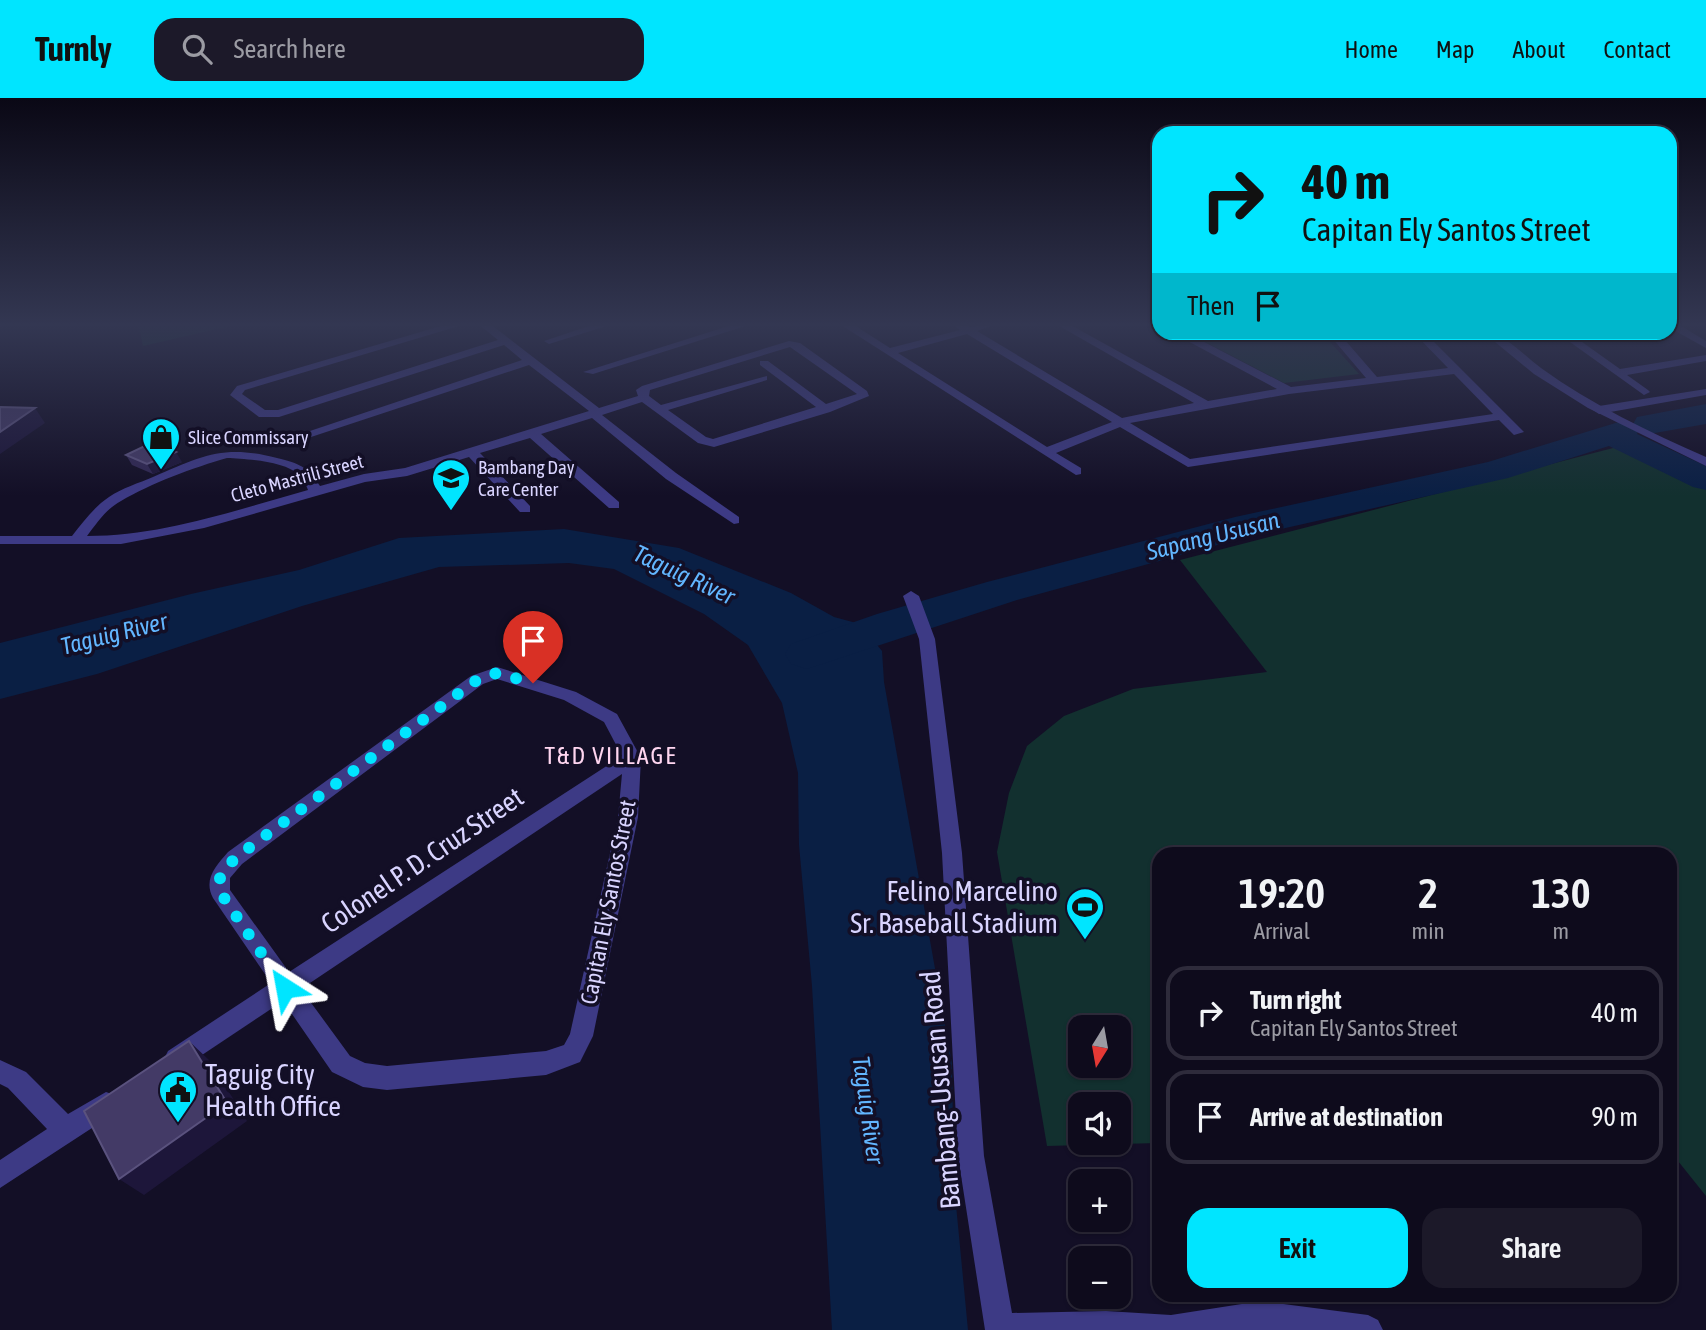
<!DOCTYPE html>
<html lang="en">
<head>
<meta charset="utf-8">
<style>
  :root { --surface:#0e0b1c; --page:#1c1929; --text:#f1f3f6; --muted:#9b9ba3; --line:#2e2b3b; --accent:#00e5ff }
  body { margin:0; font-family:"Asap Condensed",sans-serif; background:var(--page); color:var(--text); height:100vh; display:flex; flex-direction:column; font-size:26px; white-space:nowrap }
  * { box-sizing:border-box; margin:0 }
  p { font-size:23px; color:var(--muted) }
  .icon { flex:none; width:38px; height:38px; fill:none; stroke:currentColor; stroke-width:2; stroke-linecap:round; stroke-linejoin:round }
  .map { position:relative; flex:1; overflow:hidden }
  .side { position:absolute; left:1152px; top:749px; width:525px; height:455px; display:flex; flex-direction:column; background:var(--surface); border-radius:21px; box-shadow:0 2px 5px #0004,0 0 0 2px var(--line) }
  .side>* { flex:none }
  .banner { position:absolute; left:1152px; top:28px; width:525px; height:214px; border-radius:21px; box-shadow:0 2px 5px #0004,0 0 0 2px var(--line); background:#00e5ff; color:#111; overflow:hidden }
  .needle { width:46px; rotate:191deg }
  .fabs { position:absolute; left:1068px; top:917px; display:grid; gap:14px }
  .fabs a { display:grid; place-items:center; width:63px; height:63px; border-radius:14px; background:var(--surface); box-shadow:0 2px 5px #0004,0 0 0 2px var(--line); font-size:35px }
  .pin { position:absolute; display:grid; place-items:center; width:60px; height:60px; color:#fff; margin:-72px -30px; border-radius:50% 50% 50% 0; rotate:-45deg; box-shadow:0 0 7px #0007 }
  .pin .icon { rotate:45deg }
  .me { position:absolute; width:77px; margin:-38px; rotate:326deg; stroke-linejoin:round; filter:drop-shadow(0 0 5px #0008) }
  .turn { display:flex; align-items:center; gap:24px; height:147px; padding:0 35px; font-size:32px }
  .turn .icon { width:91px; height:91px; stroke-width:2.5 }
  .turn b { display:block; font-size:49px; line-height:60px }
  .then { display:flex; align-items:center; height:66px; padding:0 35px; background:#0003; gap:14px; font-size:26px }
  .eta { display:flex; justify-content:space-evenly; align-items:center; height:119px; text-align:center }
  .eta b { font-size:42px; font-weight:600; line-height:49px }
  .action { display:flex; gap:14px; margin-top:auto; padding:14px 35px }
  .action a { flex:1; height:80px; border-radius:21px; background:var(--accent); color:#111; font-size:28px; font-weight:600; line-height:80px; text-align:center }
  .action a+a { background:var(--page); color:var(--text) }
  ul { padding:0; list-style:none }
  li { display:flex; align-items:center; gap:21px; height:94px; margin:0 14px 10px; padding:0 21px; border:4px solid var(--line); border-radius:21px }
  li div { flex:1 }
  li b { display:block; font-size:26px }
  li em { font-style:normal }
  header { display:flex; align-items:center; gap:42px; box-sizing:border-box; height:98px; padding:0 35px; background:var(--accent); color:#111 }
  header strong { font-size:33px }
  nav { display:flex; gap:38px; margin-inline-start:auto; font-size:24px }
  .search { width:490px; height:63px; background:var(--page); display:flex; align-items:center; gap:18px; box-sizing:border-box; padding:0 24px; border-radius:21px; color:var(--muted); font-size:26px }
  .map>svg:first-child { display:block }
  .green { fill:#12302f; fill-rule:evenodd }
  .water { fill:#0a1f44 }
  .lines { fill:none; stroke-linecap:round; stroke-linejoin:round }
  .river { fill:#0a1f44; fill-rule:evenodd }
  .minor { fill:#3d3a85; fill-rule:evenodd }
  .tertiary { fill:#3d3a85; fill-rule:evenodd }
  .wall { fill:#312854 }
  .shaded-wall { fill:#1d163a }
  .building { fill:#433a66; stroke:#5a527e; stroke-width:2 }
  .route { stroke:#00e5ff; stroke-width:12; stroke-dasharray:0 21.6 }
  .labels { text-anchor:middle; stroke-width:7; stroke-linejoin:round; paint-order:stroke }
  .far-poi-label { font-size:19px; fill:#d9d4ff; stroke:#130f26; text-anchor:start }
  .far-street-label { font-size:19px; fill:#d9d4ff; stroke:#130f26 }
  .street-label { font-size:23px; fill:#d9d4ff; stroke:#130f26 }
  .water-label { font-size:24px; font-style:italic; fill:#62b6ff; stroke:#130f26 }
  .neighbourhood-label { font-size:24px; letter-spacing:2px; fill:#ffd6f0; stroke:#130f26 }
  .near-street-label { font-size:28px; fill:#d9d4ff; stroke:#130f26 }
  .near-poi-label { font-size:28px; fill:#d9d4ff; stroke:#130f26; text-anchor:end }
</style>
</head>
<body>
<header>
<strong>Turnly</strong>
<div class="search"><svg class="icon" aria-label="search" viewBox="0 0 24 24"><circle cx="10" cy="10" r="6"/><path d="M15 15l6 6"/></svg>Search here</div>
<nav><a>Home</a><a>Map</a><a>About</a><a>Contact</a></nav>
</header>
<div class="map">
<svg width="1706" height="1232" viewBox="0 0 1706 1232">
  <rect width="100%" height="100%" fill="#130f26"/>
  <!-- green -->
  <path class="green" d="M138,225h105l-100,23z
    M1188,235h134l37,41 -75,9z
    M1617,349l89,41v708l-36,-45v-297h-512v289l-111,3 -50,-294 12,-59 18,-47 37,-30 69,-27 134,-17 -87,-112zM1118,929v39h-38v-39zM1118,1006v39h-38v-39z"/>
  <!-- water -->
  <path class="water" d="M564,431l115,19 112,45 43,24 26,7 22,27 2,31 68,382 2,120 14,146h-136l-20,-344 -13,-141 -1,-72 -16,-70 -34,-58 -44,-31 -90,-45 -45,-6 -130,4 -137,39 -205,68 -97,25v-56l191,-49 108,-24 100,-32z"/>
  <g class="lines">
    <!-- river -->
    <path class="river" d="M1706,306v20l-57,10 -11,-3 -1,3 69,32v24l-13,-3 -84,-41 -101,32 -254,57 -237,65 -210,69 -16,-5 -6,-10 6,-10 86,-30 110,-32 248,-65 253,-55 134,-41 11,3 4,-7z"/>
    <!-- minor -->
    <path class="minor" d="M0,225h9l-9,4z
      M451,225h18l-224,67 -3,4 23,16h13l220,-70 -21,-17h12l110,85 39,-12 -2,-6 6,-4 147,-45 11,2 67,48 2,5 -39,16 -116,35 -16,-4 -56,-41 -40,13 74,58 63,44v6l-5,1 -68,-45 -74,-61 -51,16 78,68v6h-10l-79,-70 -50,15 50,53v6h-10l-51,-55 -62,19 -42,6 -161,46 -83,16h-121v-8h72c11,-14 22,-29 37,-39 13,-9 30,-14 44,-20 48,-21 71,-33 124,-19 23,6 30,8 43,28l44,-12 41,-6 184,-57 -60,-46 -221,73 -10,-3 224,-75 -18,-15 -225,72h-20l-29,-22 7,-9zM790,249l67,47 -31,10 -58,-43h-8v4l56,42 -103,32 -7,-2 -38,-27 99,-30v-4l-106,29 -12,-9 1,-6zM227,360c19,1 58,3 72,17 4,3 7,10 9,15 -72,20 -145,46 -221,46 10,-13 19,-27 34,-35 28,-17 74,-34 106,-43z
      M598,225h18l-67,21 -5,-3z
      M738,225h17l-162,51 -10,-2z
      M838,225h13l39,25 70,-18 -9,-7h13l6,4 30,-4 -23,8 145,87 72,-15 -140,-80h13l141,78 69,-12 -106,-57h14l106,55 75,-9 -39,-46h11l39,45 71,-9 -35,-36h11l100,100 -10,3 -15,-15 -311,47 -68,-40 -64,26 25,15v6l-5,1zM967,236l145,88 -65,25 -149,-94zM1454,276l39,40 -303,45 -60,-36 159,-29z
      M1153,225h5v4l-4,-1z
      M1670,225h6l30,18v7l-36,-20z
      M1556,234h12l52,37 86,-14v6l-79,14 21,15 2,2 -6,3z
      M1706,291v6l-107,19 -6,-4 6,-4z
      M911,493l8,5 16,43 27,214 22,303 28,157 94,-2 65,4 90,-14 107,14 10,5 5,10h-398l-27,-174 -16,-303 -23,-214 -16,-43z
      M497,569l79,25 41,22 24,44 -3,59 -45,219 -13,26 -34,13 -159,15 -24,-3 -31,-15 -49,-71 -99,66 -8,4 -8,-4 -4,-8 4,-8 103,-68 -58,-85c-10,-19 3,-32 15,-46l243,-176zM497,581l67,21 40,22 18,34 -333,216 -59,-82v-12l12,-14 241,-180zM622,676l-4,43 -48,217 -6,11 -18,6 -159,15 -22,-3 -15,-7 -49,-67z
      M0,962l26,12 42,42 38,-22 9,3 3,9 -3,9 -115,75v-28l47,-31 -39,-41 -8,-4z"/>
    <!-- tertiary -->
    <path class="tertiary" d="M1483,234c21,0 41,24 58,36 51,37 108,64 165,89v9l-118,-58 -54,-34z"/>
  </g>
  <!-- wall -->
  <path class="wall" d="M126,357l56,7 -29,12 -21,-9z"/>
  <!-- shaded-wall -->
  <path class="shaded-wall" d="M35,310l10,15 -45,31v-22z
    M176,354l6,10 -29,12 -6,-10z
    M189,943l20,19 38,61 -103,74 -25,-16z"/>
  <!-- building -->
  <path class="building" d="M0,309l35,1 -35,24z
    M153,344l23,10 -29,12 -21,-9z
    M189,943l38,62 -108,76 -35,-68z"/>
  <!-- sky -->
  <linearGradient id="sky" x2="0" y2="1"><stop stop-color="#0a0815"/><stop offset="0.57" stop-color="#333752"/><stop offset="1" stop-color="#333752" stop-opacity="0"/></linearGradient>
  <rect width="1706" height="398" fill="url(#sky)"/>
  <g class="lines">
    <!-- route -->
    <path class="route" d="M285,890l-65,-96v-16l15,-18 242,-178 20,-7 36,10"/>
  </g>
  <!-- icons -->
  <defs>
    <symbol id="shop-pin" viewBox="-11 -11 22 30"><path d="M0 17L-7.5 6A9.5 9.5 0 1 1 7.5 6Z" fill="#00e5ff" stroke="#130f26"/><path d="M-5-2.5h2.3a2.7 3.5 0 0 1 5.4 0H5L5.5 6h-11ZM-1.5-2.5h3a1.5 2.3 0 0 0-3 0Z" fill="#111"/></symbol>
    <symbol id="school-pin" viewBox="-11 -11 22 30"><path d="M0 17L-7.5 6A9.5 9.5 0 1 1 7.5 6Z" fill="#00e5ff" stroke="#130f26"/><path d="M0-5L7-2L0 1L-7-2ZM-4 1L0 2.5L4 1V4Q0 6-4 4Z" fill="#111"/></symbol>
    <symbol id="stadium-pin" viewBox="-11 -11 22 30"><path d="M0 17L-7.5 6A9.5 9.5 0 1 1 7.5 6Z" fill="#00e5ff" stroke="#130f26"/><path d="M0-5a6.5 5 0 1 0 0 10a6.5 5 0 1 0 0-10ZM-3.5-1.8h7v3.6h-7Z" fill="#111"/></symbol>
    <symbol id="civic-pin" viewBox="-11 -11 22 30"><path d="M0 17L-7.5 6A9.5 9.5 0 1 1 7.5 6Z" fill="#00e5ff" stroke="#130f26"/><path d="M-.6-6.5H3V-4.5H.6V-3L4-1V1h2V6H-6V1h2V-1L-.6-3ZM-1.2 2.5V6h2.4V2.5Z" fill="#111"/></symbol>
  </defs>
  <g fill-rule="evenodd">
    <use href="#shop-pin" x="139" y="317" width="44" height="60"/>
    <use href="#school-pin" x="429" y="358" width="44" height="60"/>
    <use href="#stadium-pin" x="1063" y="787" width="44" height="60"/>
    <use href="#civic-pin" x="156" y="970" width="44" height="60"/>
  </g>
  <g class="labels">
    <!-- far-poi labels -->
    <g class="far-poi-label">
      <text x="188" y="346">Slice Commissary</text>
      <text x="478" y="376">Bambang Day<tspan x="478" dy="22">Care Center</tspan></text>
    </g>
    <!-- far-street labels -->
    <g class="far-street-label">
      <text transform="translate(297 380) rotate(-15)" y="7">Cleto Mastrili Street</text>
    </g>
    <!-- street labels -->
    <g class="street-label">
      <text transform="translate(608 804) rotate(-79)" y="8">Capitan Ely Santos Street</text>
    </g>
    <!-- water labels -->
    <g class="water-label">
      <text transform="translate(1213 438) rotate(-14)" y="8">Sapang Ususan</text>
      <text transform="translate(684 477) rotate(25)" y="8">Taguig River</text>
      <text transform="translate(114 536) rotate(-14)" y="8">Taguig River</text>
      <text transform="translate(868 1012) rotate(82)" y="8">Taguig River</text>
    </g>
    <!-- neighbourhood labels -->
    <g class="neighbourhood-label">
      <text x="611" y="666">T&amp;D VILLAGE</text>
    </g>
    <!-- near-street labels -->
    <g class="near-street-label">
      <text transform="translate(422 762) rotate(-34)" y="10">Colonel P. D. Cruz Street</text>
      <text transform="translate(940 992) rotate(-95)" y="10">Bambang-Ususan Road</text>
    </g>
    <!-- near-poi labels -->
    <g class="near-poi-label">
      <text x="1058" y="803">Felino Marcelino<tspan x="1058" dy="32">Sr. Baseball Stadium</tspan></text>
      <text x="205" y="986" text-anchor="start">Taguig City<tspan x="205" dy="32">Health Office</tspan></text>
    </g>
  </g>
</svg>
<div class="fabs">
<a><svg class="needle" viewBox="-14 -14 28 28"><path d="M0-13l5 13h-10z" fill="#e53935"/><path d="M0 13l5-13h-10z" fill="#9b9ba3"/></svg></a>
<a><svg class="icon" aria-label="sound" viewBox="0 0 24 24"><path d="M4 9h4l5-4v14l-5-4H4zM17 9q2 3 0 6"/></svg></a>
<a>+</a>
<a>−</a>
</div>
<div class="pin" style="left:533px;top:585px;background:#d93025"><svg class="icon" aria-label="arrive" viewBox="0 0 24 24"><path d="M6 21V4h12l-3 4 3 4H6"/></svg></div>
<svg class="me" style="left:285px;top:890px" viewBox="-20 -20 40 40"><path d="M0-17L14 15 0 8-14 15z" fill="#00e5ff" stroke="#fff" stroke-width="4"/></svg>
<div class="banner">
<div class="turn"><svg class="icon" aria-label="right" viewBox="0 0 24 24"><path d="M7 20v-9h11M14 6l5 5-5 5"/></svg><div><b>40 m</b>Capitan Ely Santos Street</div></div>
<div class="then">Then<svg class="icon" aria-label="arrive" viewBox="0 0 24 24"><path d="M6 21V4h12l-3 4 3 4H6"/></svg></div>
</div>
<section class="side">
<div class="eta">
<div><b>19:20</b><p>Arrival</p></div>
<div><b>2</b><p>min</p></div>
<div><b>130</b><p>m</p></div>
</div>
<ul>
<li><svg class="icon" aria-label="right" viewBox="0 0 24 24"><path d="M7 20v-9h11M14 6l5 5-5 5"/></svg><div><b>Turn right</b><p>Capitan Ely Santos Street</p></div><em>40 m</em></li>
<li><svg class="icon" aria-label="arrive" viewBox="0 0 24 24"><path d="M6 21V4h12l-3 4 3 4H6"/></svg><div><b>Arrive at destination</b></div><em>90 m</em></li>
</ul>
<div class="action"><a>Exit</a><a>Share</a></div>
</section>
</div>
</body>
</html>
